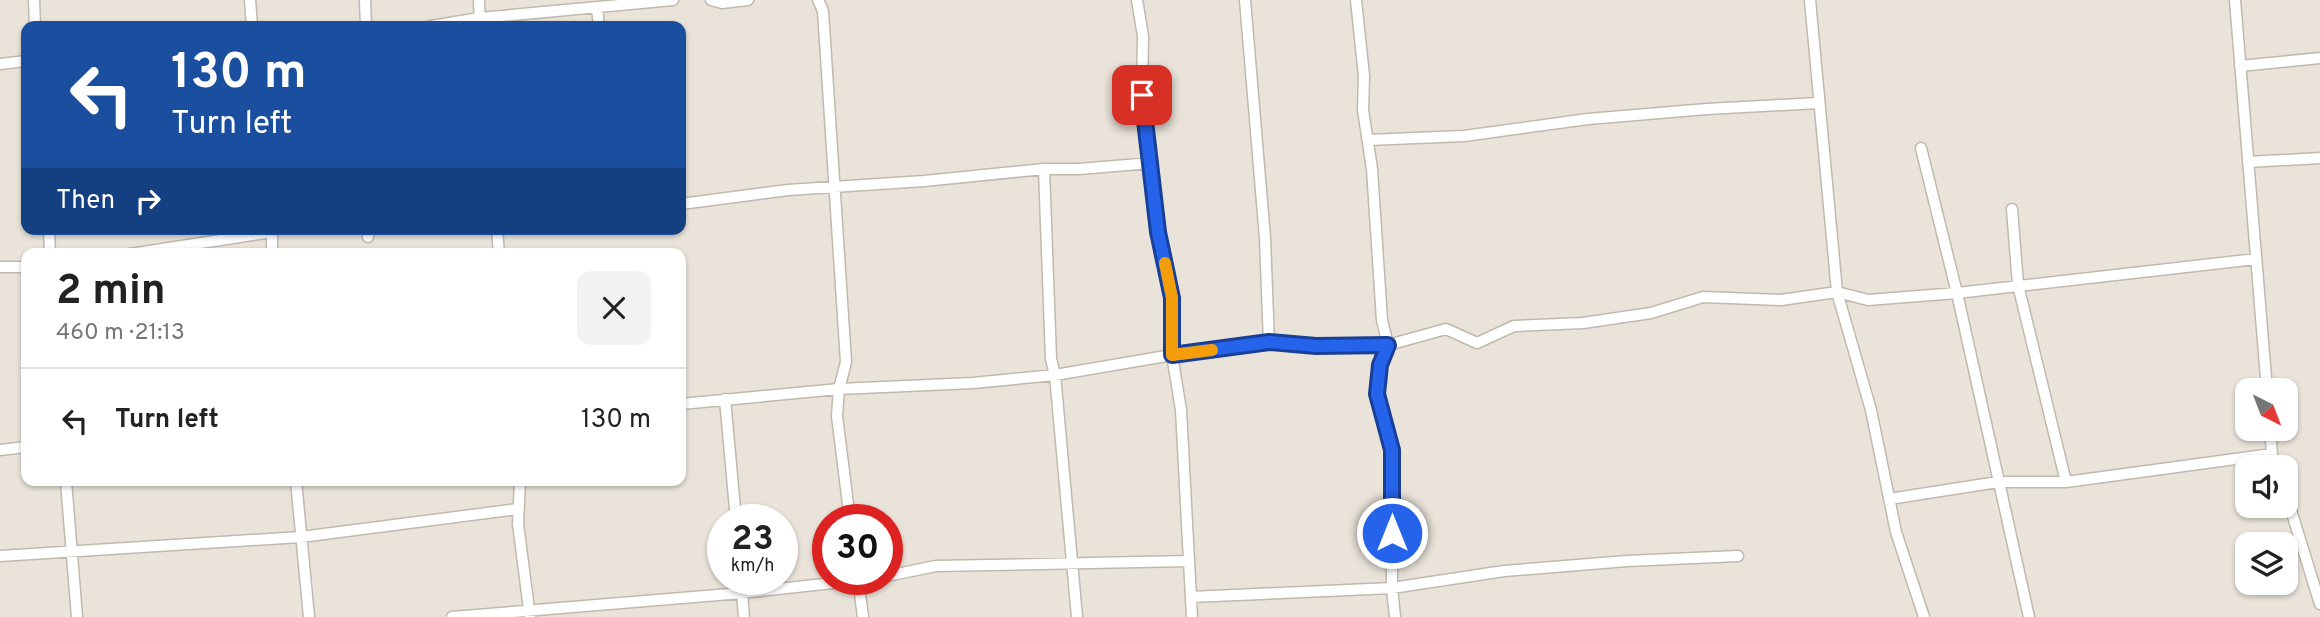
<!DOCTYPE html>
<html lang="en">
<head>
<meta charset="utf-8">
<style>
  :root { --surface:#fff; --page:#f2f2f2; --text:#222; --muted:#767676; --line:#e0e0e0 }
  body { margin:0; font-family:Overpass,sans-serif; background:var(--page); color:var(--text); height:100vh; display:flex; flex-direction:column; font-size:26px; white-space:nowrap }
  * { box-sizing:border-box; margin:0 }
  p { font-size:23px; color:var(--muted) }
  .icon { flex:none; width:38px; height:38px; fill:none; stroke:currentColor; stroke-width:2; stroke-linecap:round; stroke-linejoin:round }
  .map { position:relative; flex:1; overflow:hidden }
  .sheet { position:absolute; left:21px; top:248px; width:665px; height:238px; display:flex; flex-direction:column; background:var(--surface); border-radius:14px; box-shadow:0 2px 5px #0004 }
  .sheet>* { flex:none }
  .banner { position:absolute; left:21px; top:21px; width:665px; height:214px; border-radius:14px; box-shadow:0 2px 5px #0004; background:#1a4fa0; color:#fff; overflow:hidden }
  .needle { width:46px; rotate:138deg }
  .tools { position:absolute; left:2235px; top:378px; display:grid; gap:14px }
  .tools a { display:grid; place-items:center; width:63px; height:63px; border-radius:14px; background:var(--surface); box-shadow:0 2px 5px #0004; font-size:35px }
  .speed { position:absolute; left:707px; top:504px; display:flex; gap:14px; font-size:35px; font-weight:700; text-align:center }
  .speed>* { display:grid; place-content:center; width:91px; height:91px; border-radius:50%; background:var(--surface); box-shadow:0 2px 5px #0004; line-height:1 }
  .speed small { font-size:18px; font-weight:400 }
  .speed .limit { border:10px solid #d22; background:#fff; color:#111 }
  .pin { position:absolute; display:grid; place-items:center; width:60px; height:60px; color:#fff; margin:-30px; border-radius:14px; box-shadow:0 4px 10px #0006 }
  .me { position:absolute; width:77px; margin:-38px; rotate:0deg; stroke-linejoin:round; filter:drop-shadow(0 0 5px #0008) }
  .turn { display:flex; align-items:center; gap:24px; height:147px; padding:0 35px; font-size:32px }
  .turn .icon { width:91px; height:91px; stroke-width:2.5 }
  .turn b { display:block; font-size:49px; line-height:60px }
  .then { display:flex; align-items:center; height:66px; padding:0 35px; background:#0003; gap:14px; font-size:26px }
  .round { display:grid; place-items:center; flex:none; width:74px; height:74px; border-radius:14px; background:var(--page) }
  .summary { display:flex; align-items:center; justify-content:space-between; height:119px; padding:0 35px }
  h1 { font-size:42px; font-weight:700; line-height:52px }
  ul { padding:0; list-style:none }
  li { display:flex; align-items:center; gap:21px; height:105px; padding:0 35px; border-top:2px solid var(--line) }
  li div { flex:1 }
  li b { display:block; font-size:26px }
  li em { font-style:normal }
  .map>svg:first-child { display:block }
  .residential { fill:#e9e3d9; fill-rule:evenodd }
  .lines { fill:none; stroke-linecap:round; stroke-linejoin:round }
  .minor-casing { stroke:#c1b9ad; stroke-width:13 }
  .minor { stroke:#fff; stroke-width:10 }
  .route-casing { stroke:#184099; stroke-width:18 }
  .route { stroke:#2563eb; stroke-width:12 }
  .slow { stroke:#f59e0b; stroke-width:12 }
</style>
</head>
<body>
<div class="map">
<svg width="2320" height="617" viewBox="0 0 2320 617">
  <rect width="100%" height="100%" fill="#f5f2eb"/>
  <!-- residential -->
  <path class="residential" d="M0,0h2320v617h-2320zM26,26h655v203h-655zM26,254h655v227h-655zM2247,390h39v39h-39zM2247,467h39v39h-39zM723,520h59v59h-59zM828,520h59v59h-59zM2247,544h39v39h-39z"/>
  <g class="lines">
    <defs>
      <path id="minor" d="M34,0l1,26
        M250,0l2,26
        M365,0l1,26
        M479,0l1,26
        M711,0l11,3 26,-3
        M818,0l5,11 23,351 -7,27 -2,27 13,104
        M1137,0l6,36 -1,59 17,137 13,66v57l9,55 11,207
        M1245,0l20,238 4,105
        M1356,0l8,76 -1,34 9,59 10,151 6,25 -8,19 -3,30 15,56v138l3,29
        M1810,0l27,292 34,118 25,122 28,85
        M2235,0l32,390
        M597,9l2,17
        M431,26l49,-8 193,-18
        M0,64l26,-3
        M2240,66l80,-8
        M1368,140l96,-4 124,-17 119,-10 111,-6
        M1921,148l36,145 72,324
        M2248,162l72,-4
        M1044,169l7,190 4,16 22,242
        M681,204l107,-14 136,-9 120,-12h35l72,-6
        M2012,209l6,76 48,197
        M49,229l1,25
        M497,229l2,25
        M368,237l1,-8
        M130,254l142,-22
        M272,254v-25
        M0,267h26
        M725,399l11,121
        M681,404l158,-15 134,-6 82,-8 117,-20 97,-12 47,3 72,-1 58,-16 31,14 37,-17 69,-3 68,-10 52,-16 78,3 56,-8 31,8 89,-7 299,-34
        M2270,429l2,25 4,13
        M0,450l26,-3
        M66,481l11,136
        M296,481l13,136
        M520,481l-2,43 12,93
        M2286,494l34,110
        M1889,499l109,-17h68l206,-28
        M0,556l301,-19 217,-28
        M887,576l49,-10 253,-5
        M741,579l3,38
        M858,579l5,38
        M1191,597l201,-9 112,-17 123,-10 111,-5
        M452,617l290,-24 128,-14"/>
    </defs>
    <!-- minor casing -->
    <use href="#minor" class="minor-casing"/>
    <!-- minor -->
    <use href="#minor" class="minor"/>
  </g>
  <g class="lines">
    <defs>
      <path id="route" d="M1142,95l16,137 14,66v57l97,-13 47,4 72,-1 -8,20 -3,29 15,56v83"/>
    </defs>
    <!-- route casing -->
    <use href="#route" class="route-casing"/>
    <!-- route -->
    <use href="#route" class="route"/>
    <!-- slow -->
    <path class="slow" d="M1165,263l7,35v57l40,-5"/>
  </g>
</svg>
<div class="tools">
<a><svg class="needle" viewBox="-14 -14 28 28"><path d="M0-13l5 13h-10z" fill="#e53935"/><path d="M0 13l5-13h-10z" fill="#767676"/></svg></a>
<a><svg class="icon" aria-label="sound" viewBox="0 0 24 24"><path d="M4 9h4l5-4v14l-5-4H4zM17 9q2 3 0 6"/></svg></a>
<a><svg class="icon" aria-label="layers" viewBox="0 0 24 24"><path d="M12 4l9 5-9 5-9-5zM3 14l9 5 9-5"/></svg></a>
</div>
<div class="speed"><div>23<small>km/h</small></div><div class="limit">30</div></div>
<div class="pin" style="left:1142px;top:95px;background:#d93025"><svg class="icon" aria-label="arrive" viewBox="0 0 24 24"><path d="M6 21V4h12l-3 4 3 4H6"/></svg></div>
<svg class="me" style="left:1392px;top:533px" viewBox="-20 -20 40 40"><circle r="17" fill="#2563eb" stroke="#fff" stroke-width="3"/><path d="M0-11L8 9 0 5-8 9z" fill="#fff"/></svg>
<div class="banner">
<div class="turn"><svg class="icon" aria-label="left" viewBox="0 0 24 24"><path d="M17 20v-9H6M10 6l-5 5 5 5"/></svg><div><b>130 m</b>Turn left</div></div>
<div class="then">Then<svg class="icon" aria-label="right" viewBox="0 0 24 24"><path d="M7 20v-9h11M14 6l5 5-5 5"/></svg></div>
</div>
<section class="sheet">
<div class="summary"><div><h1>2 min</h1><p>460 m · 21:13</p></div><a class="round"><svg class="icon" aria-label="close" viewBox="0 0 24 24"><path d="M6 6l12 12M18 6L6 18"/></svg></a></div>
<ul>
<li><svg class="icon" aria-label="left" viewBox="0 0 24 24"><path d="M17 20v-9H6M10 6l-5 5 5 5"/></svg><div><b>Turn left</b></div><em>130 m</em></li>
</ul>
</section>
</div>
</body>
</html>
